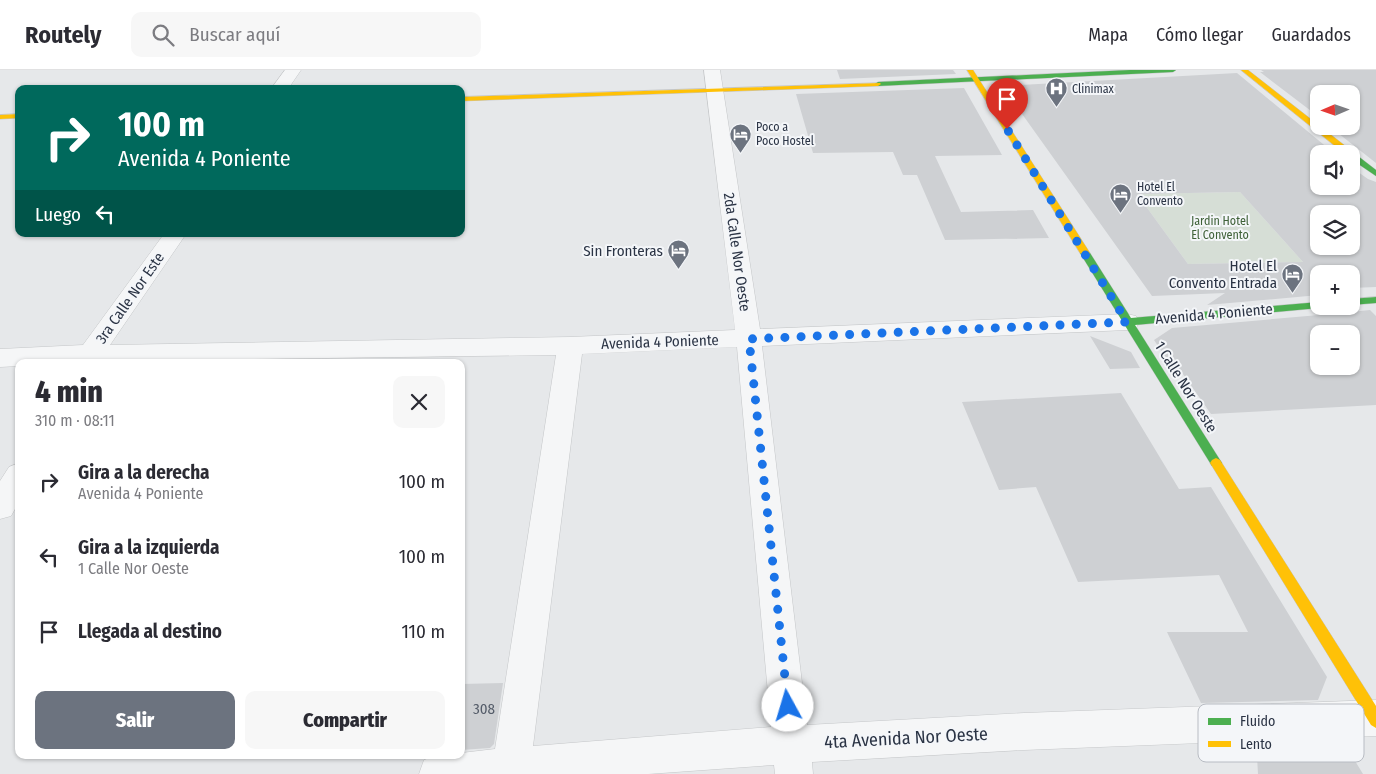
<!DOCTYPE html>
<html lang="es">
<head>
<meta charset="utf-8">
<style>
  :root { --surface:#fff; --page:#f7f7f7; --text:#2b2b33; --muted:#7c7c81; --line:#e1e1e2; --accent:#6c737f }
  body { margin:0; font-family:"Fira Sans Condensed",sans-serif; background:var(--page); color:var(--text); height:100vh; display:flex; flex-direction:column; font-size:19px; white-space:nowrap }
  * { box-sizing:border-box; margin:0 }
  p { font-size:16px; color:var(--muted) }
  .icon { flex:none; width:28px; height:28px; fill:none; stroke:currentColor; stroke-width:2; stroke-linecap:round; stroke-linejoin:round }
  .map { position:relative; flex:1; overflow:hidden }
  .sheet { position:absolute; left:15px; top:289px; width:450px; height:400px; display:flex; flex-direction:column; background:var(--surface); border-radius:10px; box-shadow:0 1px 4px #0004 }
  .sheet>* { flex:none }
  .guide { position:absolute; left:15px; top:15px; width:450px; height:152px; border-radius:10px; box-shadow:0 1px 4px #0004; background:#00695c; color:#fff; overflow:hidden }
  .needle { width:32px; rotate:268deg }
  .tools { position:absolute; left:1310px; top:15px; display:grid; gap:10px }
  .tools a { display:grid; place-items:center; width:50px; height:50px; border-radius:10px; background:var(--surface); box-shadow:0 1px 4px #0004; font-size:25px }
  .pin { position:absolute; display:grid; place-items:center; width:42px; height:42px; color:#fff; margin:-51px -21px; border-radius:50% 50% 50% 0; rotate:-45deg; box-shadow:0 0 5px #0007 }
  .pin .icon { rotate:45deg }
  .me { position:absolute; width:55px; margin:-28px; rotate:354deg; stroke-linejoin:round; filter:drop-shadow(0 0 4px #0008) }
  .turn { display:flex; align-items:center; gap:18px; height:105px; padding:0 20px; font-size:22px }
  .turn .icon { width:65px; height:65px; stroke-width:2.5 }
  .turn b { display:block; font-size:35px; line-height:42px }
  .then { display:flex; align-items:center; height:48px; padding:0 20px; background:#0003; gap:10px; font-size:19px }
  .round { display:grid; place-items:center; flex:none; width:52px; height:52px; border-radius:10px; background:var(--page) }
  .head { display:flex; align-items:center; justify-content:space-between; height:85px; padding:0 20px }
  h1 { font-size:30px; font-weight:800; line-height:38px }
  .primary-button { display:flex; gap:10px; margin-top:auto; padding:10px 20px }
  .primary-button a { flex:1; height:58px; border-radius:10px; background:var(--accent); color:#fff; font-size:20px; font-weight:800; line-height:58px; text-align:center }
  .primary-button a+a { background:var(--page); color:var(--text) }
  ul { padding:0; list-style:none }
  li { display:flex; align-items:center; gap:15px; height:75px; padding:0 20px }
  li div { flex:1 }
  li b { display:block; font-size:19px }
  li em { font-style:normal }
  header { display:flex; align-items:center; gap:30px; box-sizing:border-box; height:70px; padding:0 25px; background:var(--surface); border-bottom:1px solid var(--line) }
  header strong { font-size:24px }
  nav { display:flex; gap:28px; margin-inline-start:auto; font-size:18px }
  .search { width:350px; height:45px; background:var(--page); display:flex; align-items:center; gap:12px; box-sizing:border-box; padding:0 18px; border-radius:10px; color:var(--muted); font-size:19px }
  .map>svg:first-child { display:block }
  .green { fill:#d6ded6 }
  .building { fill:#ced0d3; fill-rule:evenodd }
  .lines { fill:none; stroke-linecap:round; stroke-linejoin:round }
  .street-casing { stroke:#c4c6c8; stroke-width:1 }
  .fast-casing { stroke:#c4c6c8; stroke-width:1 }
  .slow-casing { stroke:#c4c6c8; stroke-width:1 }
  .street { fill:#f5f6f7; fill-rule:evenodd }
  .fast { fill:#4caf50; fill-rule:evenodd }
  .slow { fill:#ffc107; fill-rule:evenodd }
  .route { stroke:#1a73e8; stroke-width:9; stroke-dasharray:0 16.2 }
  .labels { text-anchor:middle; stroke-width:4; stroke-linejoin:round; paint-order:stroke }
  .far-poi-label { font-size:12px; fill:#2b3445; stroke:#f4f6f9; text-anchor:start }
  .far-park-label { font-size:12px; fill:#3f6138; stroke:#f4f6f9 }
  .poi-label { font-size:15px; fill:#2b3445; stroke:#f4f6f9; text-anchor:end }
  .street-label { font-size:15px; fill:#2b3445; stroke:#f4f6f9 }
  .near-number-label { font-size:15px; fill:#545c69 }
  .near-street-label { font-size:18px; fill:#2b3445; stroke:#f4f6f9 }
  .key { fill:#f4f6f9; stroke:#b8bcc3; stroke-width:1 }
  .key-label { font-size:14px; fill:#2b3445 }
</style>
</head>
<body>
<header>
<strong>Routely</strong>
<div class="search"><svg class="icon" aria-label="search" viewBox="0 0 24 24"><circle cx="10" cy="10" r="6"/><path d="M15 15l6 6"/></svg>Buscar aquí</div>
<nav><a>Mapa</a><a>Cómo llegar</a><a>Guardados</a></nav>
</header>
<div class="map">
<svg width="1376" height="704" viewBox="0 0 1376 704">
  <rect width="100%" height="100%" fill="#e6e8ea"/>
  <!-- green -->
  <path class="green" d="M1240,122l63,70 -115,2 -51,-70z"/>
  <!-- building -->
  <path class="building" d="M837,0h116l3,4 -116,5z
    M1261,0h115v93l-47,-37h22v-32h-32v23l-59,-45h4z
    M1237,3l98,81h-16v32h32v-19l17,12 8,3v105l-25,1v-14h-32v21l-112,10 18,-12 -73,3 -150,-210zM1240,122l63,70 -115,2 -51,-70zM1319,144h32v32h-32z
    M964,18l38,67 -67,1 26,56 72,-2 16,28 -104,2 -28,-65h-14l-10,-23 -80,1 -17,-59z
    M1332,236h8l11,6 19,-2 6,6v89l-165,9 -33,-47h-6l-18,-27 18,-12 147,-13 8,-2zM1319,264h32v32h-32z
    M1090,266l41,16 9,16 -30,1z
    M1121,323l58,96 32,-2 116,190 -9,23 -117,3 -34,-71h81l-29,-57 -141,7 -42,-95 -37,3 -37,-88z
    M503,613l-9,61 -4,4 -29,2v-66z
    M1349,681l14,23h-105l-1,-18z"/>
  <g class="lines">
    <defs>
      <path id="street" d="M285,0h16l-13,19h-17z
        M704,0h16l40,259 367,-15 9,2 3,6 -3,6 -9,2 -365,16 45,379 217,-12 352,-13v36l-352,14 -212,12 1,12h-38l-1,-9 -126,9h-229l5,-14 13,-5h24v-2l34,-4 61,-394 -537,7v4l-19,1v-18l83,-4 81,-111h22l-76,111 460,-8 165,-7zM737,277l34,380 -238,19 49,-392z
        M19,393v39l-8,14 -11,3v-38l9,-14z"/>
      <path id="fast" d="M1130,0h46l-3,2 -295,14 -3,-2 3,-2z
        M1348,83h6l22,17v6l-25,-17v-5z
        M1085,180l5,3 41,65 188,-16v4h4l-4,2 -184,17 85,135 2,3 -2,3h-8l-132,-213z
        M1376,227v6l-25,2v-6z"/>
      <path id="slow" d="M967,0h6l117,183 -2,2 -3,1 -5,-3z
        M1241,0h7l105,82v4h-2v-2h-6z
        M880,13l1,1 -3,2 -417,15v-4z
        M19,44v4l-19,1v-4z
        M1216,388l4,2 156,246v22l-5,-3 -159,-259 -2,-3 2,-3z"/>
    </defs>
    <!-- street casing -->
    <use href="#street" class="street-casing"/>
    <!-- fast casing -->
    <use href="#fast" class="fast-casing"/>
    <!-- slow casing -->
    <use href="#slow" class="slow-casing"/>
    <!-- street -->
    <use href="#street" class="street"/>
    <!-- fast -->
    <use href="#fast" class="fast"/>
    <!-- slow -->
    <use href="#slow" class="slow"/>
  </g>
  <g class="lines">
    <!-- route -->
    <path class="route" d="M788,636l-39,-367 378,-17 -120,-193"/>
  </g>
  <!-- icons -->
  <defs>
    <symbol id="hospital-pin" viewBox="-11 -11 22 30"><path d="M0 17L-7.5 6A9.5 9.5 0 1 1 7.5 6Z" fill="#6c737f" stroke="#f4f6f9"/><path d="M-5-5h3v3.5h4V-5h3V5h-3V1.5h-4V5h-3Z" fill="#fff"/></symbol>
    <symbol id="hotel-pin" viewBox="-11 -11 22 30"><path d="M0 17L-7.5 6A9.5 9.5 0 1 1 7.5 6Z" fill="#6c737f" stroke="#f4f6f9"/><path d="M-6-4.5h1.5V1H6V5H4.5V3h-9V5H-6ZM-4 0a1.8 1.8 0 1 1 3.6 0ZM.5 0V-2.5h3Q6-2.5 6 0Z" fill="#fff"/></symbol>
  </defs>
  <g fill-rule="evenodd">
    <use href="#hospital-pin" x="1044" y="6" width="25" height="34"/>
    <use href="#hotel-pin" x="728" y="52" width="25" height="34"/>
    <use href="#hotel-pin" x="1108" y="112" width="25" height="34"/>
    <use href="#hotel-pin" x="666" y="168" width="25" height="34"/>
    <use href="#hotel-pin" x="1280" y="192" width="25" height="34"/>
  </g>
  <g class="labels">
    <!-- far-poi labels -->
    <g class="far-poi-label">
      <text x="1072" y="23">Clinimax</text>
      <text x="756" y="61">Poco a<tspan x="756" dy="14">Poco Hostel</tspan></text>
      <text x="1137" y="121">Hotel El<tspan x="1137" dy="14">Convento</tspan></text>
    </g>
    <!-- far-park labels -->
    <g class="far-park-label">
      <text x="1220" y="155">Jardin Hotel<tspan x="1220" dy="14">El Convento</tspan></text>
    </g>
    <!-- poi labels -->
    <g class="poi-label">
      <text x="663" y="186">Sin Fronteras</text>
      <text x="1277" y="201">Hotel El<tspan x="1277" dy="17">Convento Entrada</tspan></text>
    </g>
    <!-- street labels -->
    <g class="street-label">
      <text transform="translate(737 182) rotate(82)" y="5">2da Calle Nor Oeste</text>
      <text transform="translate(130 228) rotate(-55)" y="5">3ra Calle Nor Este</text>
      <text transform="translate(1214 244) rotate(-5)" y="5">Avenida 4 Poniente</text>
      <text transform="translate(660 272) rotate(-2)" y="5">Avenida 4 Poniente</text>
      <text transform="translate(1186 317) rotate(58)" y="5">1 Calle Nor Oeste</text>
    </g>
    <!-- near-number labels -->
    <g class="near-number-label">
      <text x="484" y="644">308</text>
    </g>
    <!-- near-street labels -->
    <g class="near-street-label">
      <text transform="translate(906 668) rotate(-3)" y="6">4ta Avenida Nor Oeste</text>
    </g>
  </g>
  <!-- legend -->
  <rect x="1198" y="634" width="166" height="58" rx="8" class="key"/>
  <rect x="1208" y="648" width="23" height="7" fill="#4caf50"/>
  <rect x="1208" y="671" width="23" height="6" fill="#ffc107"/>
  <g class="key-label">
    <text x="1240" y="656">Fluido</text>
    <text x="1240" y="679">Lento</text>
  </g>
</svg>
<div class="tools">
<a><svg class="needle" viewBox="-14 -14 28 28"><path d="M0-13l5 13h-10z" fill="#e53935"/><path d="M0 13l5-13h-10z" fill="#7c7c81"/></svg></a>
<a><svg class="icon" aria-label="sound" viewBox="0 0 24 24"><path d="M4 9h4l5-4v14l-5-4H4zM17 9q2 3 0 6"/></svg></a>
<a><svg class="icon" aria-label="layers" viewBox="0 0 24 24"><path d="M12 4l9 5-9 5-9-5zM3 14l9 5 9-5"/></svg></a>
<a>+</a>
<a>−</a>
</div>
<div class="pin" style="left:1007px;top:59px;background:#d93025"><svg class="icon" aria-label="arrive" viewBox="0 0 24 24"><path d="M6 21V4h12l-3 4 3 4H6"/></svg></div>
<svg class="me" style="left:788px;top:636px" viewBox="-20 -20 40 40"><circle r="19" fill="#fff"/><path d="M0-13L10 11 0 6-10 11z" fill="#1a73e8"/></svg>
<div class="guide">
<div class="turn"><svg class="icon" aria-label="right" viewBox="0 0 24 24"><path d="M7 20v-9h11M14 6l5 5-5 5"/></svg><div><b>100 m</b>Avenida 4 Poniente</div></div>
<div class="then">Luego<svg class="icon" aria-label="left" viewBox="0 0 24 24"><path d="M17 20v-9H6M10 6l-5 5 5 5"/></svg></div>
</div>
<section class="sheet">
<div class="head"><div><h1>4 min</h1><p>310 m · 08:11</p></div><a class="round"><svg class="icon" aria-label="close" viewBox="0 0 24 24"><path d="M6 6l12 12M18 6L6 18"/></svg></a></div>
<ul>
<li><svg class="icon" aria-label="right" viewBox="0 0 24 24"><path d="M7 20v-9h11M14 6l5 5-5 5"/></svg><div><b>Gira a la derecha</b><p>Avenida 4 Poniente</p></div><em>100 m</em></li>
<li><svg class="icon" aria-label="left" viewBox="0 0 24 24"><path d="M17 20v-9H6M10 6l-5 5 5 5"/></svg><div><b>Gira a la izquierda</b><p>1 Calle Nor Oeste</p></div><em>100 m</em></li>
<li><svg class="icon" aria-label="arrive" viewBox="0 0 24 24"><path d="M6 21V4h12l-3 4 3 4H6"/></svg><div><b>Llegada al destino</b></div><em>110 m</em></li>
</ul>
<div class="primary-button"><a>Salir</a><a>Compartir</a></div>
</section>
</div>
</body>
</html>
